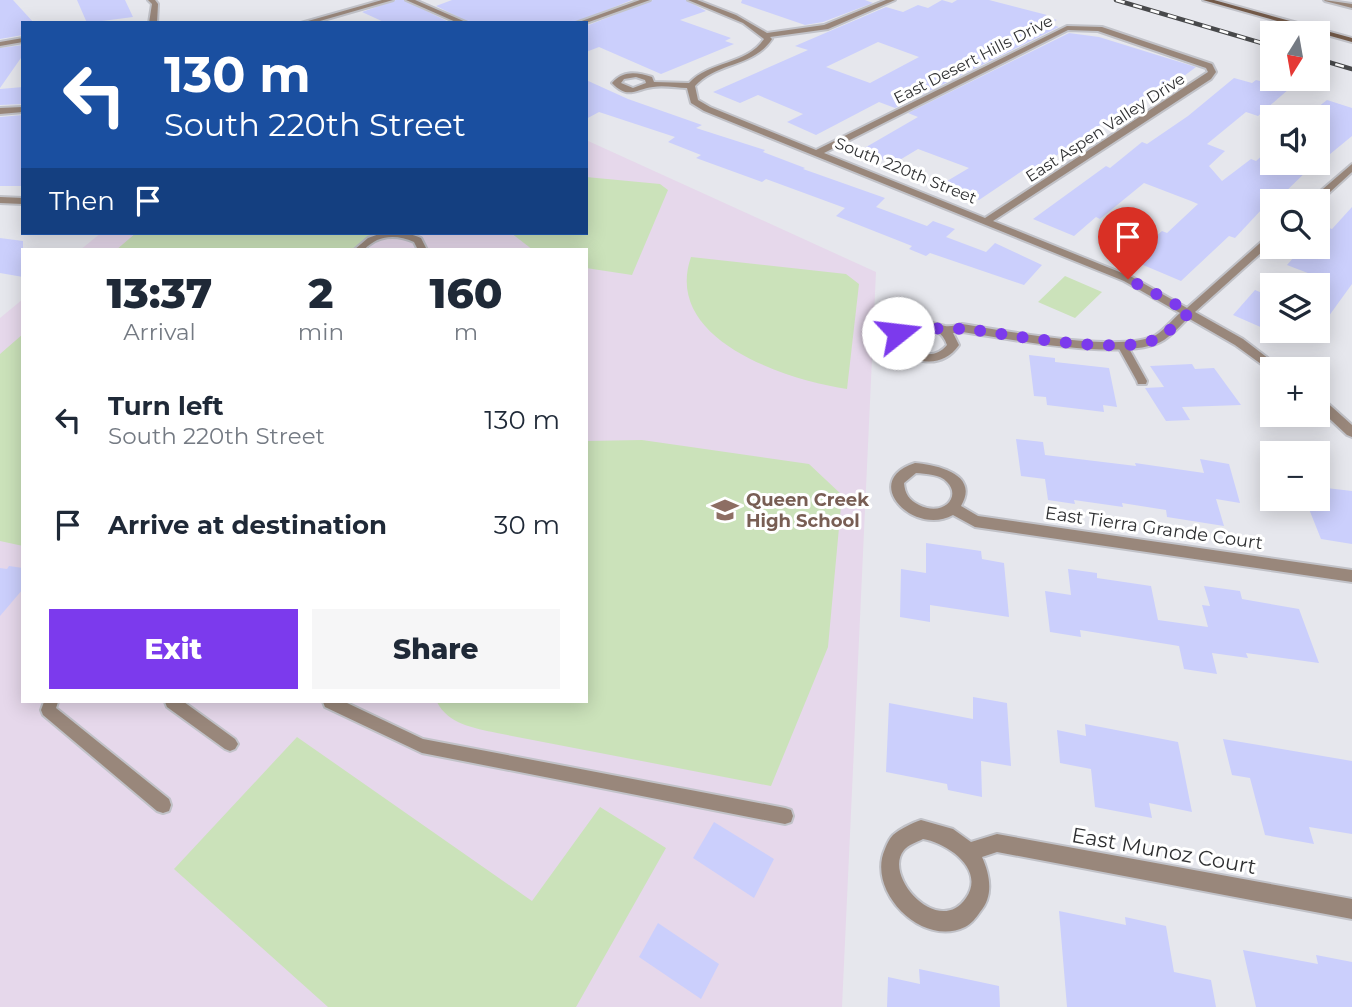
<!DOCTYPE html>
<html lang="en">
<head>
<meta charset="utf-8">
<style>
  :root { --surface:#fff; --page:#f6f6f7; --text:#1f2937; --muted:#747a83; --accent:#7c3aed }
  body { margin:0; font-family:Montserrat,sans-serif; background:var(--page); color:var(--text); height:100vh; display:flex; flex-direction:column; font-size:26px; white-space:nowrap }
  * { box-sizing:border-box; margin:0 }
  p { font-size:23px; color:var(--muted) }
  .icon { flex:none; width:38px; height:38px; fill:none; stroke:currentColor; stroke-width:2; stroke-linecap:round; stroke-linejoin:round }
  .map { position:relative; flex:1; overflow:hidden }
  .sheet { position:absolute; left:21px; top:248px; width:567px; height:455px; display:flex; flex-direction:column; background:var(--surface); border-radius:0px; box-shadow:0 4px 18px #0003 }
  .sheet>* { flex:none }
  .hud { position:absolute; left:21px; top:21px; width:567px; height:214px; border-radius:0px; box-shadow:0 4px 18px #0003; background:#1a4fa0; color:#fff; overflow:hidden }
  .needle { width:46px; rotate:191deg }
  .fabs { position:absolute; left:1260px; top:21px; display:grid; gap:14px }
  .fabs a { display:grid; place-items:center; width:70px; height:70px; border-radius:0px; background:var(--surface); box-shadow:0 4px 18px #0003; font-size:35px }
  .pin { position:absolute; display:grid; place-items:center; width:60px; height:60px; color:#fff; margin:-72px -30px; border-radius:50% 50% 50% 0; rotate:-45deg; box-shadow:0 0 7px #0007 }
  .pin .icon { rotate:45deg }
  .me { position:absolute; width:77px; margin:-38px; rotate:74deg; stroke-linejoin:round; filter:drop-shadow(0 0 5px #0008) }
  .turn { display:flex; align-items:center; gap:24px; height:147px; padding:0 28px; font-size:32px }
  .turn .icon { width:91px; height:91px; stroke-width:2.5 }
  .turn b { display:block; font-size:49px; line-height:60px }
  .then { display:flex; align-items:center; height:66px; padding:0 28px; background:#0003; gap:14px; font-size:26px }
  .eta { display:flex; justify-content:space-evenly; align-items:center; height:119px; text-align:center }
  .eta b { font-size:42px; font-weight:800; line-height:49px }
  .action { display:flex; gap:14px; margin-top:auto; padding:14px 28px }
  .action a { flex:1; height:80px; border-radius:0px; background:var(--accent); color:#fff; font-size:28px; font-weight:800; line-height:80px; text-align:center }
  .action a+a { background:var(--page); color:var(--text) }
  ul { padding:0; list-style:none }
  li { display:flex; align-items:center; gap:21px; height:105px; padding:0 28px }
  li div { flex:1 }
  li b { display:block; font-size:26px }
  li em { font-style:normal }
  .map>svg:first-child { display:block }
  .education { fill:#e6d8eb }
  .green { fill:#cbe2ba }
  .building { fill:#cbcffc; fill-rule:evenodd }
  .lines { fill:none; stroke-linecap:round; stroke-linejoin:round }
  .lane-casing { stroke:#c1c2c8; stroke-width:4 }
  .street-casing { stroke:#c1c2c8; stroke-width:4 }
  .secondary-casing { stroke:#c1c2c8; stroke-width:4 }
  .lane { fill:#99877b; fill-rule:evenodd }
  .street { fill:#99877b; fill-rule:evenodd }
  .secondary { fill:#735a49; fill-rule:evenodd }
  .rail-casing { stroke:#48494b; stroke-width:4.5 }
  .rail { stroke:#fff; stroke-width:2.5; stroke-dasharray:9; stroke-linecap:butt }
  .route { stroke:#7c3aed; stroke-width:12; stroke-dasharray:0 21.6 }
  .labels { text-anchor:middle; stroke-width:6; stroke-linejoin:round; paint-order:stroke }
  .far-street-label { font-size:16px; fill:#2f3032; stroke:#fff }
  .education-label { font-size:18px; font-weight:bold; fill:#785e54; stroke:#fff; text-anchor:start }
  .street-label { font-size:18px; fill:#2f3032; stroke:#fff }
  .near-street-label { font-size:21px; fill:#2f3032; stroke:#fff }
</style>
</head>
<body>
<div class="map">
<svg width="1352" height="1007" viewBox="0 0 1352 1007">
  <rect width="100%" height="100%" fill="#e6e7ed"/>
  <!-- education -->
  <path class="education" d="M586,140l290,132 -34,735h-842v-689l23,-19v403h563v-452h-506l21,-17h485z"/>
  <!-- green -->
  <path class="green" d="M586,177l74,7 8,6 -36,85 -46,-7v-18h-53l-22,-17h75z
    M136,233h240l-13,17h-247z
    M691,257l155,17 13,10 -12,105c-60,-9 -185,-49 -156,-132z
    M1065,276l37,16 -27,26 -37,-16z
    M23,334v212l-23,-5v-187z
    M642,440l167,24 33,31 -14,152 -57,139 -274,-53c-23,-5 -49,-9 -60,-31h149v-261z
    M297,737l235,164 68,-94 66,41 -90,159h-248l-154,-138z"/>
  <!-- building -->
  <path class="building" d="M0,0h13l21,23h-11v12l-23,4z
    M77,0h48l8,17 -46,6z
    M396,0h8l47,23h-65l-24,-11z
    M452,0h180l-58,23h-104l-34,-17z
    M653,0h33l20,11 -26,9 51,18 -6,3 9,3 -73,30 -62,-27 -13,5v-26z
    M742,0h123l8,3 -50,19 -18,3 -64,-22z
    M942,0l10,3 5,-3h32l58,15 -2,1 12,4 -8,4 10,3 -164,81 -16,-6 -63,33 -29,-13 16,-8 -45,-19 -18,8 -27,-11 95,-42 -13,-4 91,-39 17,5 15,-7 10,3zM878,42l41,15 -49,26 -44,-16z
    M1069,33l30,4 97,30 -16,12 -5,-1 -62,41 -3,-1 -77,54 -8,-3 -46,31 -37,-16 27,-16 -51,-19 -25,15 -32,-14 57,-33 -10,-4z
    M23,45v10l-23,33v-40z
    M1234,78l18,5 4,-3 33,9 -31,27 -12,-4 -39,32 18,7 -16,15 13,15 29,-22 5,2 16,-14v16h43l-39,38h-4v4l-9,9v-6l-28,30 -6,-2 -48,45 -52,-22 33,-28 5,2 31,-29 -7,-3 -47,-18 -44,36 -4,-2 -22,19 -41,-17 73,-53 4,2 32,-26 5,2 41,-28z
    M586,80l42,19 74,26 -6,3 69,22 -2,2 42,16 -2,1 82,29 -9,9 51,19 6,-5 22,8 -9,8 40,15 9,-9 47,22 -18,20 -94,-32 -4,3 -17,-7 3,-3 -76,-30 9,-8 -79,-29 -4,3 -66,-24 5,-3 -33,-13 7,-5 -76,-25 -13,7z
    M23,87v17l-23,1v-16z
    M1327,100l25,8v28l-34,28v-57z
    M23,115v71h-23v-69z
    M1352,207v77l-34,47v-46l-11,-2 6,-8 -26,-10 14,-16 17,6v-31l14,5z
    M0,238l23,3v36l-23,-4z
    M1255,290l17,7v35l-39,-17z
    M1029,355l26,3v4l54,6 8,39 -14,-2 1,7 -57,-7 -1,-8 -12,-1z
    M1192,364l3,5 19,-1 27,37 -59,2 8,13 -24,1 -21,-33 19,-1 -14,-21z
    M1016,439l27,3 2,13 91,11 -1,-3 69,10 -4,-14 29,5 11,39 -24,-4 8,27 -57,-9 -1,-7 -44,-7 1,4 -49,-7 1,4 -27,-4 -3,-21 -24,-3z
    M1318,487l34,4v53l-31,-5 -16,-40h13z
    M926,543l55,8 1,8 22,4 5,54 -79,-12v17l-30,-5 1,-48 25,4z
    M9,566l14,2v21l-23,27v-48l7,1z
    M1068,569l29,4v5l54,8 7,34 50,7 -6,-22 8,1 -6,-20 36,5 2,8 57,10 20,54 -73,-10 2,5 -36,-5 5,21 -33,-5 -5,-23 -99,-16 1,7 -31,-5 -5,-41 26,4z
    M973,697l34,6 4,63 -30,-5 1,36 -34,-7 -1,-6 -61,-12 3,-69 84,16z
    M1085,724l93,18 14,70 -43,-9 3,15 -57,-11 -4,-38 -31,-6 -3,-33 29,6z
    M1223,739l129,22v73l-43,-7 5,17 -49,-9 -15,-57 -18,-3z
    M714,822l60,37 -20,39 -61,-40z
    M1059,911l67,14 -1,-8 41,9 8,46 37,8 5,27h-149z
    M658,923l61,41 -18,35 -62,-42z
    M1243,950l75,14 -2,-9 36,7v45h-96z
    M919,969l80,17 1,21h-113l1,-30 32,7z"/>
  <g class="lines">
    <defs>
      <path id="lane" d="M382,233c14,0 26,-1 39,5l6,12h-9l-4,-8c-18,-8 -37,-7 -50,8h-10l14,-12z
        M1122,342l5,3 20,36 -1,3h-8l-1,-3 -20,-36z
        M44,702h14l-2,6 113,91 2,6 -2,6 -6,2 -6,-2 -114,-96 -2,-5z
        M165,702h19l51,37 3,5 -3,5 -5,2 -5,-2 -58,-42z
        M323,702h22l78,37 362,69 6,2 2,6 -2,6 -6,2 -363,-71 -97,-46z"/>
      <path id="street" d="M148,0h7l3,4 -1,19h-8l3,-19z
        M382,0h11l-80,23h-12z
        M406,0h9l53,23h-10z
        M640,0h10l-64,23h-10z
        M688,0h9l39,15 31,18 57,-8 62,-25h9l-67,29 -58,8 2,2c-18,28 -56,23 -77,47l3,14 12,7 106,43 251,-124 35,1 110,37 4,8 -5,7 -218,142 139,56 55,31 81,-72 4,-1v8l-77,69 48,27 39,30h-10v3l-37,-27 -47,-27c-7,7 -15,16 -24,22 -36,23 -158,-2 -202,-8l-9,1 6,12c-18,26 -51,19 -68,-5 8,-28 33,-19 54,-14 5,1 12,-1 17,-2 40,6 160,30 194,11 8,-5 16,-15 24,-22l-56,-32 -420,-170 -13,-8 -4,-15c-10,0 -23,-3 -34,-1 -17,2 -25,13 -41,-4 11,-13 25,-11 40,-6l2,5 35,1c20,-22 58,-18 75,-44l-21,-16zM1068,30l30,1 108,37 2,4 -223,146 -161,-65zM636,77l9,3 1,3 -13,5 -12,-5 3,-4zM920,327c13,1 23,5 27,18 -13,16 -33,9 -44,-5l3,-9z
        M1324,0l28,4v4l-27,-7z
        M23,38v4l-23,4v-4z
        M23,107v5l-23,2v-6z
        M1352,164v8l-34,31 -9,-2z
        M0,197l23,1v6l-23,-1z
        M1318,397l4,1 30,27v12l-5,-2 -29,-27z
        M915,463c22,2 65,11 46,43l17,10 374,54v12l-377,-55 -22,-12c-39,22 -94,-34 -38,-52zM916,473c10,1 24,1 31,9 15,15 -4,35 -28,23 -10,-5 -14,-11 -15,-22z
        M921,820l32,9 18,13 26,-8 355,65v20l-355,-67 -15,5c8,18 12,39 -2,55 -4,6 -9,12 -15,15 -43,21 -99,-36 -80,-78 2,-5 4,-10 8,-14 7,-6 19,-12 28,-15zM923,839c24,4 63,30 43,59 -27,40 -84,-22 -62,-48 4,-5 13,-8 19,-11z"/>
      <path id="secondary" d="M1203,0h11l138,38v4z"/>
    </defs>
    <!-- lane casing -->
    <use href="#lane" class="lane-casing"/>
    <!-- street casing -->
    <use href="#street" class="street-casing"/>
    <!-- secondary casing -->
    <use href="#secondary" class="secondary-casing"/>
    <!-- lane -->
    <use href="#lane" class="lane"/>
    <!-- street -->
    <use href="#street" class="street"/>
    <!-- secondary -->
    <use href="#secondary" class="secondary"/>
    <defs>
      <path id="rail" d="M1116,0l156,46
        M1318,59l34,10"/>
    </defs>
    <!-- rail casing -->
    <use href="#rail" class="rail-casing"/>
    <!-- rail -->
    <use href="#rail" class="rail"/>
  </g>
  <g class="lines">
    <!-- route -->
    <path class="route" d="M898,333c14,-18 29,-5 47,-3 5,1 12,-1 17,-2 42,6 159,28 194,11 12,-5 23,-18 34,-27l-62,-33"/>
  </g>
  <!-- icons -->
  <defs>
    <symbol id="school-bare" viewBox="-9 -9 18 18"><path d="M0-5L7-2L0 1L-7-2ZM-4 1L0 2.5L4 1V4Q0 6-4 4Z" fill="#8d6e63" stroke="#fff" stroke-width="2.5" paint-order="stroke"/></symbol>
  </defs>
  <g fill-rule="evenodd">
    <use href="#school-bare" x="706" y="491" width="38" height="38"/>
  </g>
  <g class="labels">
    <!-- far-street labels -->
    <g class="far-street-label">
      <text transform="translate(973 59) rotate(-27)" y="6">East Desert Hills Drive</text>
      <text transform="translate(1105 127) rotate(-33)" y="6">East Aspen Valley Drive</text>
      <text transform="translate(906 170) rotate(22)" y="6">South 220th Street</text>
    </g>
    <!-- education labels -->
    <g class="education-label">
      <text x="746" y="506">Queen Creek<tspan x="746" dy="21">High School</tspan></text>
    </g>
    <!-- street labels -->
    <g class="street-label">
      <text transform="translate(1154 528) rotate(8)" y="6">East Tierra Grande Court</text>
    </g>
    <!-- near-street labels -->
    <g class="near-street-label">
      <text transform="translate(1164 851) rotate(10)" y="7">East Munoz Court</text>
    </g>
  </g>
</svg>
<div class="fabs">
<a><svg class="needle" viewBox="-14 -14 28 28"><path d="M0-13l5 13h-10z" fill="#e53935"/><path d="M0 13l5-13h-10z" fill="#747a83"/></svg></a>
<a><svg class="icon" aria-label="sound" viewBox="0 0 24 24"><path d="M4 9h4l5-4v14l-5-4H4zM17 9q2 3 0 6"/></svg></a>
<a><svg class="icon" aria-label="search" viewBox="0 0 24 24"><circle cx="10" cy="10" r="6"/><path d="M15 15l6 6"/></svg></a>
<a><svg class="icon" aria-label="layers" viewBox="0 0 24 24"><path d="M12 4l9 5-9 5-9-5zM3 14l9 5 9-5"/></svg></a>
<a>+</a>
<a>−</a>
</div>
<div class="pin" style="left:1128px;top:279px;background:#d93025"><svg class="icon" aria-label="arrive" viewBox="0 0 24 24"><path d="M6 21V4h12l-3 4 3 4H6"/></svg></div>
<svg class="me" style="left:898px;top:333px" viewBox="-20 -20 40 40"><circle r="19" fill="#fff"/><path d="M0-13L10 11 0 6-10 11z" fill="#7c3aed"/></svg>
<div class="hud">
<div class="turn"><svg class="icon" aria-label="left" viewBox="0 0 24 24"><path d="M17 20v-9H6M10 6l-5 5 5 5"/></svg><div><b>130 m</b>South 220th Street</div></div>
<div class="then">Then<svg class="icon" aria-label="arrive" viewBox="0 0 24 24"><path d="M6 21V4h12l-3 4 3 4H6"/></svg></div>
</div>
<section class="sheet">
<div class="eta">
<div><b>13:37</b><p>Arrival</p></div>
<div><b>2</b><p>min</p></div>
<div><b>160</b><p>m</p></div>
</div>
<ul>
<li><svg class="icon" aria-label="left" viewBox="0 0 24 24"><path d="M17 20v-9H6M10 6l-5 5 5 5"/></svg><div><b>Turn left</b><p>South 220th Street</p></div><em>130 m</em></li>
<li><svg class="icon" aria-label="arrive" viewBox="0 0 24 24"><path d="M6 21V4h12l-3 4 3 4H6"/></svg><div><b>Arrive at destination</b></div><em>30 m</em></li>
</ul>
<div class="action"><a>Exit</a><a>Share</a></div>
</section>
</div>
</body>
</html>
